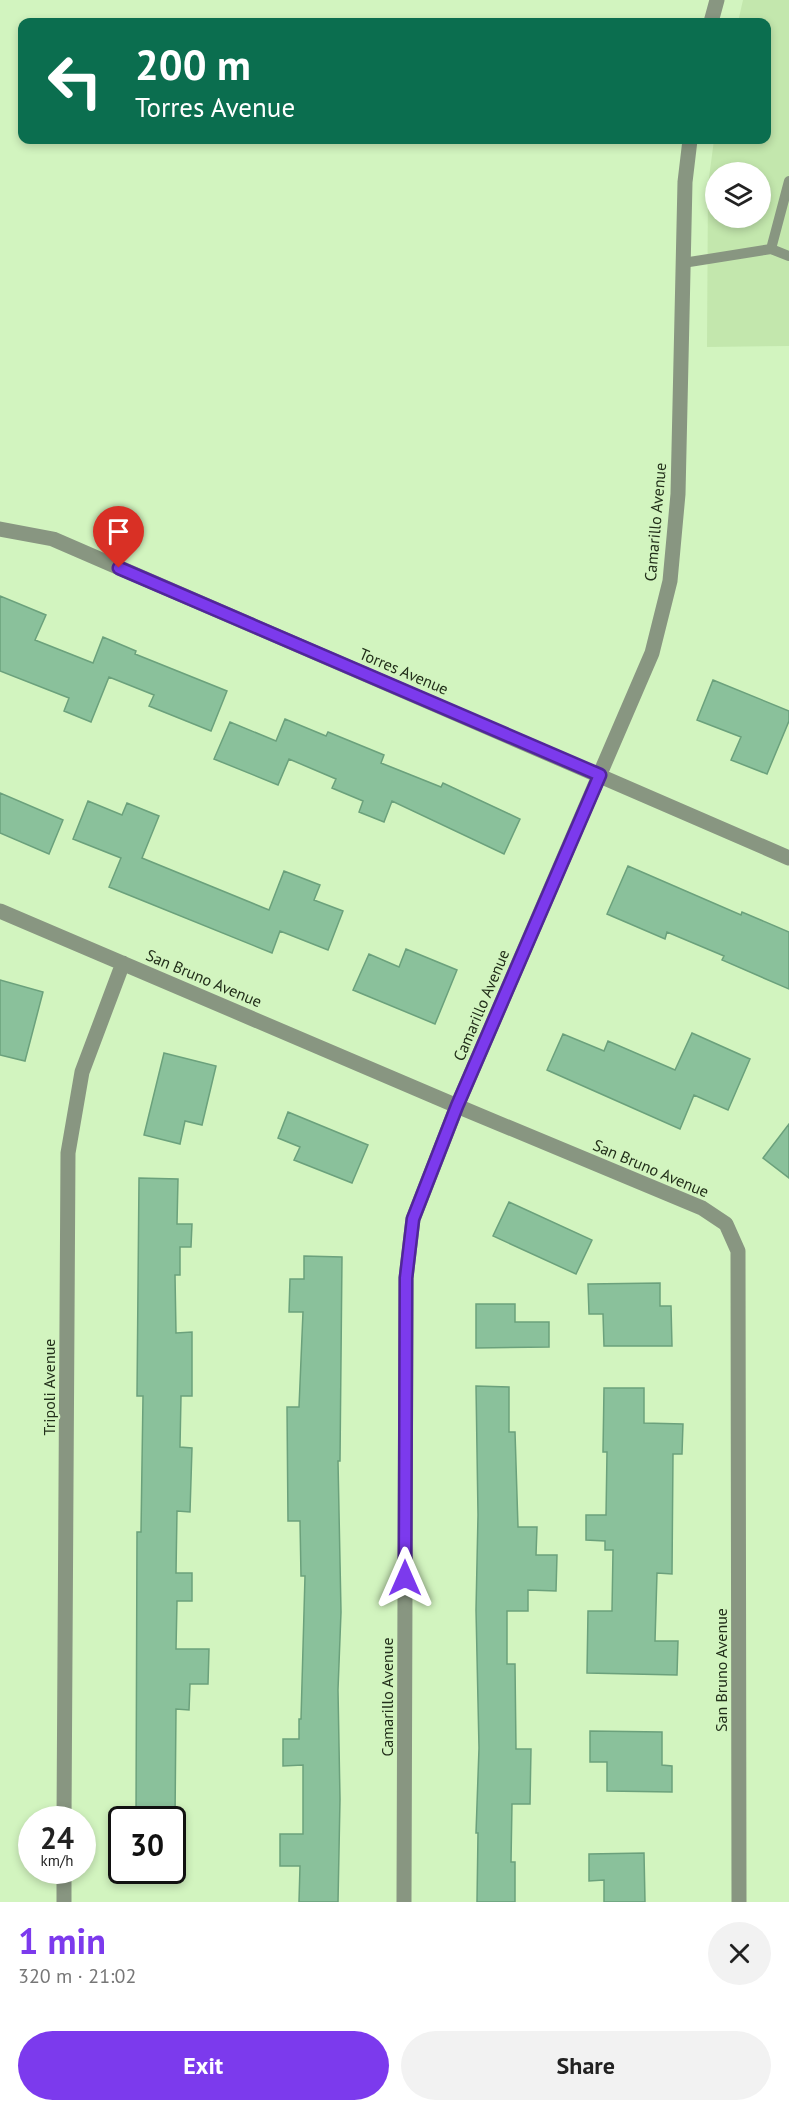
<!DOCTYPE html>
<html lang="en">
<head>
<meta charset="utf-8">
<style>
  :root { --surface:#fff; --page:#f2f2f2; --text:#222; --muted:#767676; --accent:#7c3aed }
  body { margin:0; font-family:"PT Sans",sans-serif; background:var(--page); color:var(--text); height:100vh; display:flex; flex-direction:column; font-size:22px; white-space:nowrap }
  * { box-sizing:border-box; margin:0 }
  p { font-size:20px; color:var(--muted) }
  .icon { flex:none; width:33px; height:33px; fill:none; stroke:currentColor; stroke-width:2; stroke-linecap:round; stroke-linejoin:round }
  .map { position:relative; height:1902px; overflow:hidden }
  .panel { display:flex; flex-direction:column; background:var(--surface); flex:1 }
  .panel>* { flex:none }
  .banner { position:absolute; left:18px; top:18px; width:753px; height:126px; border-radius:12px; box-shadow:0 3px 9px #0003; background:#0b6e4f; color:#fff; overflow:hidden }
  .fabs { position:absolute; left:705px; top:162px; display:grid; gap:12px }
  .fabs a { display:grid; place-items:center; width:66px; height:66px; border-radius:50%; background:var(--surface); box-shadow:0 3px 9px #0003; font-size:30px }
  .speed { position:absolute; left:18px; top:1806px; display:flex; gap:12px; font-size:30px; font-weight:700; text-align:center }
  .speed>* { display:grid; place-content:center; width:78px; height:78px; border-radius:50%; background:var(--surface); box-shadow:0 3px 9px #0003; line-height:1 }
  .speed small { font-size:15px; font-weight:400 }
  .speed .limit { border:3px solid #111; border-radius:9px; background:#fff; color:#111 }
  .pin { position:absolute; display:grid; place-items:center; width:51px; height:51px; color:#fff; margin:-62px -26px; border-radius:50% 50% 50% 0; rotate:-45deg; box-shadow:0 0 6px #0007 }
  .pin .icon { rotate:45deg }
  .me { position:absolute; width:66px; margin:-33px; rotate:0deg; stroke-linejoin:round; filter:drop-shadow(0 0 4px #0008) }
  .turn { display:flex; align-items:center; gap:21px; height:126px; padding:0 18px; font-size:27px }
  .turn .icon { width:78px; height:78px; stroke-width:2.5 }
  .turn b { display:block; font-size:42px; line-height:51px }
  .round { display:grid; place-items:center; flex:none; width:63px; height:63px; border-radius:32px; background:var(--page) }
  .headline { display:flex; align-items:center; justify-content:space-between; height:102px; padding:0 18px }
  h1 { font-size:36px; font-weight:700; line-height:45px; color:var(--accent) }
  .cta { display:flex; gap:12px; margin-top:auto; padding:12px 18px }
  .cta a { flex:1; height:69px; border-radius:36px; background:var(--accent); color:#fff; font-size:24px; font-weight:700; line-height:69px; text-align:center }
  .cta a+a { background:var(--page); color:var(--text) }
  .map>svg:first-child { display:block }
  .built { fill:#c3e7ad; fill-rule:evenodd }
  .building { fill:#8ac19b; stroke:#6ba17c; stroke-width:1.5 }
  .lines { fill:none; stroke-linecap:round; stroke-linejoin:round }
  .service { stroke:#889681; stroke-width:10 }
  .minor { stroke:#889681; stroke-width:15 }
  .route-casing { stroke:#51269a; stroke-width:15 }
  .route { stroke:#7c3aed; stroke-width:10 }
  .labels { text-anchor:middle; stroke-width:4.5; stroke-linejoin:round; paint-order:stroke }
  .street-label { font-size:16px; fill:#222f1a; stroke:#d2f4bf }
</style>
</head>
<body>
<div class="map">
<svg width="789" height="1902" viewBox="0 0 789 1902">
  <rect width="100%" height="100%" fill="#d2f4bf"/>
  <!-- built -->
  <path class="built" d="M743,0h46v346l-82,1 1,-162 6,-45h52v-118h-28zM716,172h44v46h-44z"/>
  <!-- building -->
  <path class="building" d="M0,596l46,19 -11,25 58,23 10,-26 33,14 -1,3 92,37 -16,40 -62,-25 5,-11 -45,-18 -18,45 -27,-11 5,-13 -69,-27z
    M713,680l76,31v10l-22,53 -36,-14 10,-23 -44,-17z
    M285,719l41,17 2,-4 56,23 -3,8 60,24 2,-4 77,36 -16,35 -112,-53 -8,21 -25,-10 4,-11 -31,-13 4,-9 -47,-20 -11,26 -64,-26 16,-37 46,19z
    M0,793l63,27 -14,34 -49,-21z
    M88,801l34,14 5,-12 32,13 -17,42 127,52 15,-39 36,14 -6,15 29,11 -15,39 -48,-19 -8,22 -163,-66 12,-29 -48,-19z
    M628,866l113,49 1,-3 47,20v57l-67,-29 2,-4 -57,-24 -2,7 -58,-25z
    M406,949l51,21 -22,54 -82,-34 16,-36 30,13z
    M0,980l43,12 -18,69 -25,-6z
    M692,1033l58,26 -22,51 -34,-15 -14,34 -133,-59 16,-36 41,17 4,-10 67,29z
    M164,1053l52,13 -14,59 -17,-4 -5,23 -36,-9z
    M288,1112l80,33 -16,38 -58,-23 6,-13 -22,-9z
    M789,1124v54l-26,-20z
    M139,1178l39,1 -1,45h15l-1,23h-11v28h-5l1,58 16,-1v64h-11l-1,51 12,1 -2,64 -13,-1 -1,62h16v28h-15l-1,48h33l-1,35h-18l-1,26 -13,-1 -1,111h-39l1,-288h4l2,-136h-6z
    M509,1202l83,38 -16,34 -83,-38z
    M304,1256l38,1 -2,204h-2l3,151 -3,78 2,109 -2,103h-39l1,-36h-20v-32h23v-69l-20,1v-27h16v-20h2l4,-143h-4l-1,-55h-12l-1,-114h12l4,-95h-14l1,-33h14z
    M660,1283v23h11l1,40h-68l-1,-32h-14l-1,-30z
    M476,1304h39v18h34v25l-73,1z
    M476,1386l33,1v45h6l3,95h19l-1,28h21l-1,36 -28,-1v21h-21v53h8l1,85h15l-1,55h-18l-1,58h4v40h-38l1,-69h-2l3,-85 -3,-138 2,-95z
    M604,1388h40v35l39,1 -1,30h-9l-1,120 -15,-1 -2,68h23l-1,34 -90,-2 1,-62h24l1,-61h-8v-9l-19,-1v-25h20l1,-63h-4z
    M590,1731l72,1v33l10,1v26l-65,-1v-29h-17z
    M644,1853l1,49h-41v-22l-15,1v-27z"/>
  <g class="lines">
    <!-- service -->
    <path class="service" d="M771,249l18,-68
      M683,263l88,-14 18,7"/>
    <!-- minor -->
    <path class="minor" d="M711,22l6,-22
      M0,529l53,10 736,319
      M0,911l457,195 245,102 24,16 12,27 1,651
      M64,1820l4,-667 14,-81 41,-109
      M64,1902v-32
      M404,1902l2,-624 7,-59 44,-113 195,-453 18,-72 8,-87 7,-312 5,-42"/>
  </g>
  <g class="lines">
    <defs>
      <path id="route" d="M119,568l481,207 -143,331 -44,113 -7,59 -1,300"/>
    </defs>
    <!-- route casing -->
    <use href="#route" class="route-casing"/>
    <!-- route -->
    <use href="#route" class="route"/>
  </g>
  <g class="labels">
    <!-- street labels -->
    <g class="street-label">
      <text transform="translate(655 522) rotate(-85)" y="6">Camarillo Avenue</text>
      <text transform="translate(404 671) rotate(23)" y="6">Torres Avenue</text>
      <text transform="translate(204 978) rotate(23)" y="6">San Bruno Avenue</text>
      <text transform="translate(481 1005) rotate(-67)" y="6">Camarillo Avenue</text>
      <text transform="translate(651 1168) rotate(23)" y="6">San Bruno Avenue</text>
      <text transform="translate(49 1387) rotate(-90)" y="6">Tripoli Avenue</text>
      <text transform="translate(721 1670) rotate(-90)" y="6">San Bruno Avenue</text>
      <text transform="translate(387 1697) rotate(-90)" y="6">Camarillo Avenue</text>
    </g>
  </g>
</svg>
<div class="fabs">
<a><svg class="icon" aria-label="layers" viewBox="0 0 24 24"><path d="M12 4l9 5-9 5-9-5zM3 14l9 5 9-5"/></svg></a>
</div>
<div class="speed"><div>24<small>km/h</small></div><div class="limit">30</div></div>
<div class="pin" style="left:119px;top:568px;background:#d93025"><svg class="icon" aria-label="arrive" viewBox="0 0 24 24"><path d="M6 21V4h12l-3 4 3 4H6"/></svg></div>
<svg class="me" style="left:405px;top:1578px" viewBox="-20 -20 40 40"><path d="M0-17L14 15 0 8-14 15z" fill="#7c3aed" stroke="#fff" stroke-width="4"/></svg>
<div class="banner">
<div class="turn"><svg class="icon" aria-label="left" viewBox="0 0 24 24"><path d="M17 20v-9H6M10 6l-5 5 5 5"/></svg><div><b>200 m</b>Torres Avenue</div></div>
</div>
</div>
<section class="panel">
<div class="headline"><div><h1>1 min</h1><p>320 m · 21:02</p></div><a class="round"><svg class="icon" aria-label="close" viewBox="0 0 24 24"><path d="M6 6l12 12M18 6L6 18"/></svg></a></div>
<div class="cta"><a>Exit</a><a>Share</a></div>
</section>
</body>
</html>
